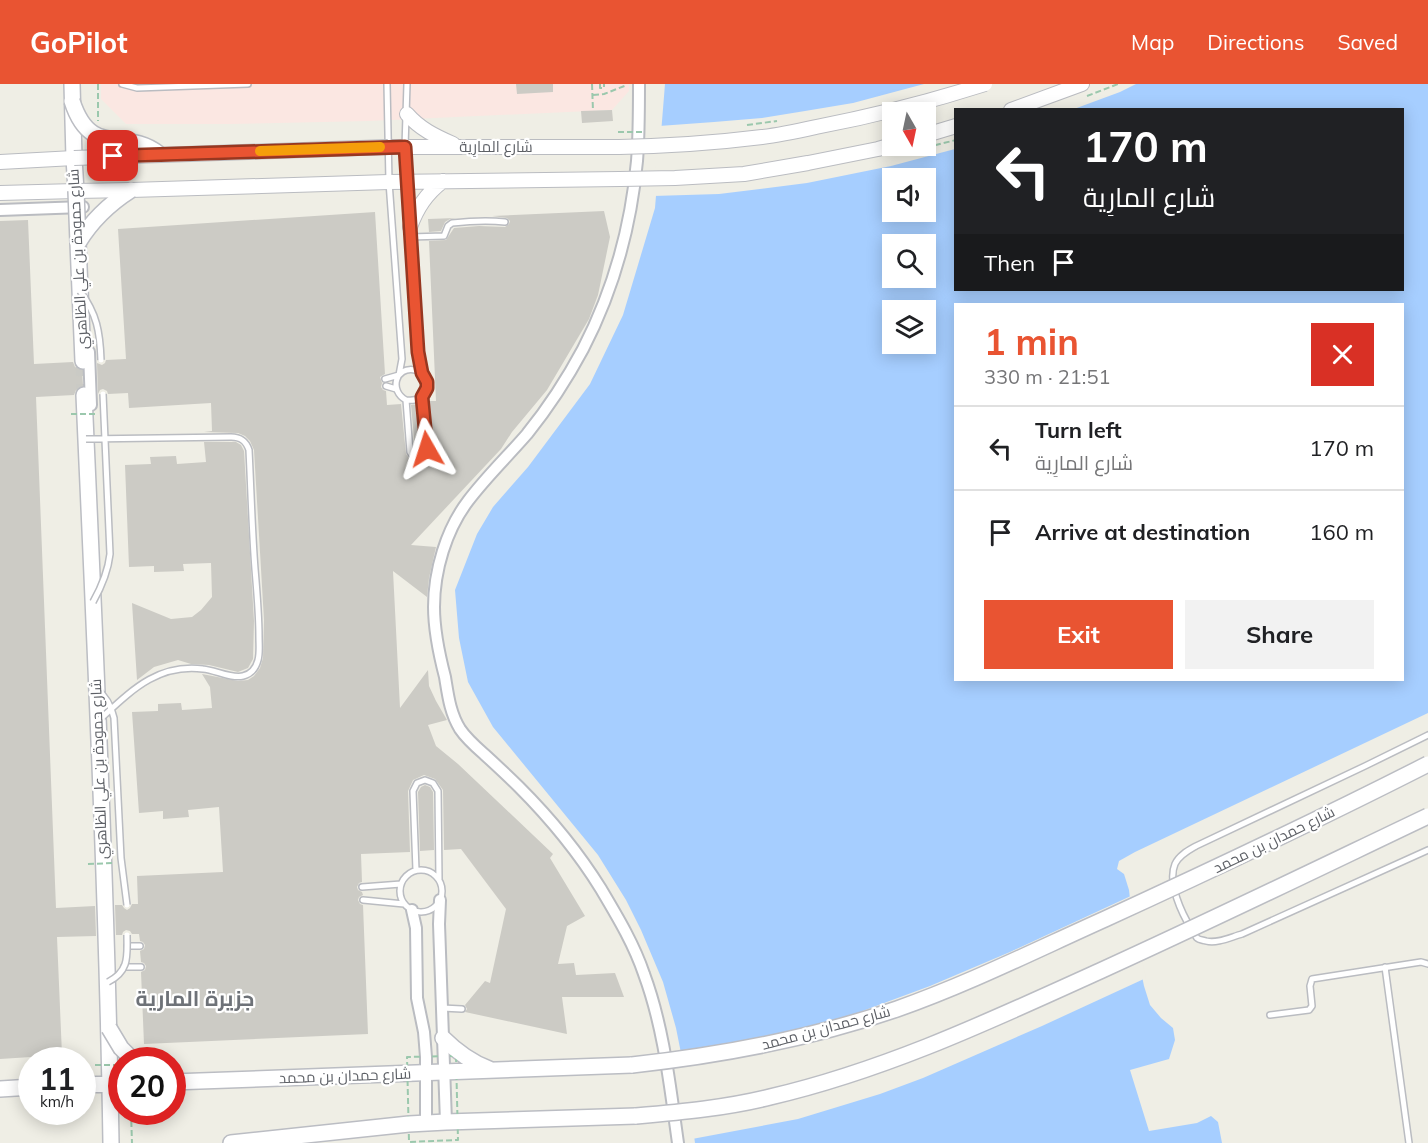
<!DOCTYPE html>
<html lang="en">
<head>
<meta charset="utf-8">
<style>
  :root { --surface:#fff; --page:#f2f2f2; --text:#202124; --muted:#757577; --line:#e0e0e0; --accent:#e95432 }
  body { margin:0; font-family:Mulish,Cairo,sans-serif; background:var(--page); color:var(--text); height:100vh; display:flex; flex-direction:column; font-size:22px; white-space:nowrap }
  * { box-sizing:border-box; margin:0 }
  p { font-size:20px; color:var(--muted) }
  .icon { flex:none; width:33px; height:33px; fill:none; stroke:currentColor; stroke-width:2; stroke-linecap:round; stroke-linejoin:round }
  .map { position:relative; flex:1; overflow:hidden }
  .sheet { position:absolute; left:954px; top:219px; width:450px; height:378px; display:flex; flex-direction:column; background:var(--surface); border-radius:0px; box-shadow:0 3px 15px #0003 }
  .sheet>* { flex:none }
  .hud { position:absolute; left:954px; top:24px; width:450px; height:183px; border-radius:0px; box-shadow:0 3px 15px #0003; background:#202124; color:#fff; overflow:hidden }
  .needle { width:39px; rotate:171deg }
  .buttons { position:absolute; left:882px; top:18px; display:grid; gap:12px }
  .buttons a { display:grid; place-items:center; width:54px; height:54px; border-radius:0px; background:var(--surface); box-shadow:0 3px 15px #0003; font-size:30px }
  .speed { position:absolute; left:18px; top:963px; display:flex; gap:12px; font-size:30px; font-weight:700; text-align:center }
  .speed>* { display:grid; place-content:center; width:78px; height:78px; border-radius:50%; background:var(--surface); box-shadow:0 3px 15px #0003; line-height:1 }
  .speed small { font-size:15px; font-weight:400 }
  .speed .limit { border:9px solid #d22; background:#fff; color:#111 }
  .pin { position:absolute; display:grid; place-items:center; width:51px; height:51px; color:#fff; margin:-26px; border-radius:12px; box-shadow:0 3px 9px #0006 }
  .me { position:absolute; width:66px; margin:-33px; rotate:354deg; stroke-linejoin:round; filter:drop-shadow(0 0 4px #0008) }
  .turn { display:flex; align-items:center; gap:21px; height:126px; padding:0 30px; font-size:27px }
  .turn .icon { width:78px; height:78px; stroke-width:2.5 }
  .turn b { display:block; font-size:42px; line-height:51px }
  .then { display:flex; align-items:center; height:57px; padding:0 30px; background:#0003; gap:12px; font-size:22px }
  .round { display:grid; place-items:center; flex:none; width:63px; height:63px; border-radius:0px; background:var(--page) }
  .summary { display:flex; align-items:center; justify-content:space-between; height:102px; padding:0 30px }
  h1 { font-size:36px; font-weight:700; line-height:45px; color:var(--accent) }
  .primary-button { display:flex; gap:12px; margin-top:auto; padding:12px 30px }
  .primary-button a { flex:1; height:69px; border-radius:0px; background:var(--accent); color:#fff; font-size:24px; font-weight:700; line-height:69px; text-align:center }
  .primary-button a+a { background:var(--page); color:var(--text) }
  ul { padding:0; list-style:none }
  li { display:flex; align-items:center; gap:18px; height:84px; padding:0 30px; border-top:2px solid var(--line) }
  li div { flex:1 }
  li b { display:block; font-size:22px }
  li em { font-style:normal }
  header { display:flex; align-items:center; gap:36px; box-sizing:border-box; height:84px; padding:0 30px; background:var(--accent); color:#fff }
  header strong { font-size:28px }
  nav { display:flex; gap:33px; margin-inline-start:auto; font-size:21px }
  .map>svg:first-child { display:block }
  .medical { fill:#fbe7e2 }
  .water { fill:#a6ceff; fill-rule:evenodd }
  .pier { fill:#efeee5; fill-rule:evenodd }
  .building { fill:#cccbc5 }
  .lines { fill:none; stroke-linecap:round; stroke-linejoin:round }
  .secondary-tunnel { stroke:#cacac5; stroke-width:15; stroke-dasharray:15 8; stroke-linecap:butt }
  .service-casing { stroke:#babcc1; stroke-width:8 }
  .minor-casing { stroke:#babcc1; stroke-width:14 }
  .tertiary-casing { stroke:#babcc1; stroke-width:16 }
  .secondary-casing { stroke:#bbbdc3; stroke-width:18 }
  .path { stroke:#9bc8ad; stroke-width:2; stroke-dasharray:6 3; stroke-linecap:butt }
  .service { stroke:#fff; stroke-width:5 }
  .minor { stroke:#fff; stroke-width:10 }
  .tertiary { stroke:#fff; stroke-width:14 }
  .secondary { stroke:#fff; stroke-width:15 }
  .service-bridge-casing { stroke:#babcc1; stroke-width:8; stroke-linecap:butt }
  .tertiary-bridge-casing { stroke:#babcc1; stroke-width:16; stroke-linecap:butt }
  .secondary-bridge-casing { stroke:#bbbdc3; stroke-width:18; stroke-linecap:butt }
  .path-bridge { stroke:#9bc8ad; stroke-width:2; stroke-dasharray:6 3; stroke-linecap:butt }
  .service-bridge { stroke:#fff; stroke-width:5 }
  .tertiary-bridge { stroke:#fff; stroke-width:14 }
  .secondary-bridge { stroke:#fff; stroke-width:15 }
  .route-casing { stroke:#973720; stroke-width:15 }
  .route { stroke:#e95432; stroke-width:10 }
  .slow { stroke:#f59e0b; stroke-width:10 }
  .labels { text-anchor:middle; stroke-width:4.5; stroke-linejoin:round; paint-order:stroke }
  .street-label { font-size:15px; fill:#5d6066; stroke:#fff }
  .district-label { font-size:21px; font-weight:bold; fill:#6e7278; stroke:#fff }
</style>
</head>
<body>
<header>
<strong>GoPilot</strong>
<nav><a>Map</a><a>Directions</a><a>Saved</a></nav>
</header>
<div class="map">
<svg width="1428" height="1059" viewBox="0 0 1428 1059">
  <rect width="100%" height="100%" fill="#efeee5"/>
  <!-- medical -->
  <path class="medical" d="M101,0h528v7l-17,19 -243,11 -140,3h-103l-25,-25z"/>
  <!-- water -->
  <path class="water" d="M665,0h763v629l-293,139 -16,9 -2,8 7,5 5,16 6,52 9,44 6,19 11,13 12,10 2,12 -6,19 -39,11 19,61 48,-8 14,-7 7,6 4,21h-527l-9,-65 -10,-50 -13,-46 -22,-52 -15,-30 -28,-45 -105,-128 -25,-45 -9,-44 -4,-48 22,-56 16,-27 35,-40 62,-83 33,-69 32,-107zM956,26h446v180h-446zM892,28h34v34h-34zM892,94h34v34h-34zM892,160h34v34h-34zM956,220h446v376h-446zM892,226h34v34h-34z"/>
  <!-- pier -->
  <path class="pier" d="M924,0h212l-16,8 -46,17 -118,1 -1,39 -64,17 -84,17 -88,11 -66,2 6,-70 55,-4 48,-4 43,-7 48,-8zM892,28h34v34h-34z
    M1133,811l5,47 8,36 -104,48 -119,52 -43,16 -82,25 -106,20 -9,-60 -5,-26 88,-14 83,-23 81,-30 80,-34z"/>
  <!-- building -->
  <path class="building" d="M516,0h37v8l-36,2z
    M612,26l1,11 -31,2 -1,-12z
    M604,127l6,26 -12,58 -9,24 -42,71 -35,42 -11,17 -90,96 25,2 -7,31 -2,19 -34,-26 7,137 28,-38 1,16 7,15 11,19 -19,5 8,21 22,18 95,90 -3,4 35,58 -18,10 -9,38 16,-1 2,12 39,-2 9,24h-62l5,37 -102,-22 2,-3 -2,-4 20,-24 5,2 16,-74 -45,-60 -17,1 -1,-60 -8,-11 -11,-4 -11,5 -5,11 2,61 -49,2 1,28 -3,1 -2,4 1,3 4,2 1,3 -4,2 -1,3 2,4 3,1 5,129 -224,10 -3,-72 4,-2 1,-4 -2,-3 -3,-1 -1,-11 4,-2 1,-4 -2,-3 -3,-1 -1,-7h-7l-2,-3 -4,-1 -3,2 -1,3h-6l-1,-30h7l2,3 3,2 3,-2 2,-4h6l-1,-28 86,-4 -4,-65 -31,3 1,7 -26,2v-8l-24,2 -7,-101 26,-1v-7l23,-1 1,7 30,-2 -2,-21 -8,-13 36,7 10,-1 6,-4 6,-8 3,-10 1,-38 -10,-170 -4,-9 -5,-5 -7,-3 -34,-1 8,-1 -1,-28 -82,5 -1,-15 -20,1 -1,-3 -4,-2 -3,1 -2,4 -1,-31 5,2 3,-2 1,-3 20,-1 -8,-130 257,-17 10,162 -5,3 2,6 -1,4 2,3 3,1 1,14 14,-1 5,50 5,7 9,2 8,-3 4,-10 -5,-49h9l-7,-160 17,-1 8,-12 25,-2 26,1 4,-3 1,-3 -3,-3 -15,-2z
    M456,134l-6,1 -5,3 -4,9 -12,1 -1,-13z
    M28,136l6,144 39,-2 2,5 7,4 1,14 -7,5 -2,5 -38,2 20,511 39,-2 1,30 -39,1 5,118 -62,4v-838z
    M418,320l4,45 -3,4h-3l-1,-3 -4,-45z
    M204,358h32l5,3 3,6 10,170 -1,38 -5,9 -10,4 -29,-7 -18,-1 -13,-4 -24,7 -17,13 -5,-77 39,16 21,-2 9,-7 11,-13 -1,-34 -28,1 1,7 -30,1v-6l-25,1 -4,-102 26,-1 -1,-7 26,-1 1,8 29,-2z
    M425,701l5,2 3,5 1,58 -14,1 -2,-59 3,-5z"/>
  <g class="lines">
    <!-- secondary-tunnel -->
    <path class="secondary-tunnel" d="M83,277l1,34"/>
    <defs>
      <path id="service" d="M122,0l15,4 111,-4
        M407,0l-2,63 4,72
        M410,145l7,114 5,30
        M410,153l34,-1 4,-10 4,-3c18,-2 36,-3 53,-1
        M385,295l14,-4 3,-16 -13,-177 -2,-98
        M386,302l10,3
        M406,316c23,4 29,-27 9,-30 -20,-4 -26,21 -9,30l4,52 3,5 7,1 5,-2 2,-7 -5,-52
        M1428,651l-63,31 -169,80c-7,4 -17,9 -21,18 -8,19 7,50 17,66 1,1 4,7 5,8 2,2 6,2 9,3 11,3 25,-4 36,-7l186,-84
        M400 807a21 21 0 1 1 42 0a21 21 0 1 1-42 0Z
        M416,786l-3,-79 4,-8 8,-3 8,3 5,8 1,89
        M362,803l39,-3
        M363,816l41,4
        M127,862h13
        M124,883h17
        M1385,883l24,176
        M442,924l20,1
        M1270,931l39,-5 3,-4 -2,-20 2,-7 109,-17 7,2"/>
      <path id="minor" d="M639,0c0,26 0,52 -2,77 -6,65 -24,130 -54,188 -16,30 -35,59 -56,85 -19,22 -41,43 -59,67 -22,29 -34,70 -34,106 0,24 5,47 11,70 3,18 5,36 15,52 6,9 16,18 24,25 12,11 24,22 35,33 31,31 59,65 82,102 16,27 33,55 43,85 20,54 26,113 34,169
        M0,126l83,-3
        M89,268l2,53
        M440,816l-1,24 7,198
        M412,826l4,18 1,70 7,34 2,25v66"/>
      <path id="tertiary" d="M1011,26l71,-26
        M407,30c13,15 28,22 46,30
        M926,51l30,-9
        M388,63h231
        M0,78l74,-4
        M131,106l258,-8 231,-3
        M0,109l76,-2
        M410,143c7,-19 16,-33 33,-46"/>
      <path id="secondary" d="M72,0l2,74 2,33
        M78,159l5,118
        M84,311c11,249 23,498 27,748
        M443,954c14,14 28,24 46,31
        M172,998l460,-17
        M82,1001l28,-1
        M0,1005l32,-2
        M231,1059l178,-19 37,-2 190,-6"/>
    </defs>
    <!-- service casing -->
    <use href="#service" class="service-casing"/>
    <!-- minor casing -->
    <use href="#minor" class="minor-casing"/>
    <!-- tertiary casing -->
    <use href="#tertiary" class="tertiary-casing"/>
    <!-- secondary casing -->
    <use href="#secondary" class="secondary-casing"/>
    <!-- path -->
    <path class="path" d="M98,0v37
      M592,0l1,27
      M600,0v4h4v-4
      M593,11l11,-1 23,-9
      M1087,12l31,-12
      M456,972l2,84 -49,2 -2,-85z
      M131,1028l1,31"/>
    <!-- service -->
    <use href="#service" class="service"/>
    <!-- minor -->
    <use href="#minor" class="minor"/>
    <!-- tertiary -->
    <use href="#tertiary" class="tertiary"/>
    <!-- secondary -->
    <use href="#secondary" class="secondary"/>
    <defs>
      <path id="service-bridge" d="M80,207c17,23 20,41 21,69
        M86,355l145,-2c10,0 15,4 18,13 2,40 3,80 6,119 2,23 4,46 4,68 0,8 1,16 -1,23 -2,8 -7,14 -15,16 -11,3 -28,-6 -40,-7 -47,-6 -74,24 -106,53
        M93,518c9,-16 15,-30 17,-48l-7,-160
        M96,604c10,8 15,17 18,30l7,140 6,47
        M108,898c22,-11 19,-27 19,-47"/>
      <path id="tertiary-bridge" d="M619,63c48,-1 95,-4 143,-10 18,-2 36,-6 54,-10 57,-11 113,-25 169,-43
        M74,74l314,-11
        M620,95l55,-1 69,-4 64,-11 70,-14 14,-4
        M76,107l55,-1"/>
      <path id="secondary-bridge" d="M72,17c19,59 54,26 87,53
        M76,107l2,52
        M78,159c14,-23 31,-39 53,-53
        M109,944l12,20 12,12
        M632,981c91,-10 178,-26 265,-56 71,-25 139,-59 208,-90 109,-50 217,-101 323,-155
        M110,1000h12
        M636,1032c45,-4 90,-8 134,-19 116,-27 222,-77 330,-126 110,-50 219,-103 328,-155"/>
    </defs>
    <!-- service-bridge casing -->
    <use href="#service-bridge" class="service-bridge-casing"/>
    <!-- tertiary-bridge casing -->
    <use href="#tertiary-bridge" class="tertiary-bridge-casing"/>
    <!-- secondary-bridge casing -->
    <use href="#secondary-bridge" class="secondary-bridge-casing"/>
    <!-- path-bridge -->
    <path class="path-bridge" d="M747,41l30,-4
      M618,48h25
      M900,70l56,-14
      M71,330h24
      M88,780l25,-1
      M95,981h24"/>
    <!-- service-bridge -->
    <use href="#service-bridge" class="service-bridge"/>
    <!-- tertiary-bridge -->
    <use href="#tertiary-bridge" class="tertiary-bridge"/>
    <!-- secondary-bridge -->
    <use href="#secondary-bridge" class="secondary-bridge"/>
  </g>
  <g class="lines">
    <defs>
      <path id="route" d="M113,72l292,-9 13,205 4,21 5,9v6l-5,9 5,52"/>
    </defs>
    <!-- route casing -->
    <use href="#route" class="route-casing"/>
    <!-- route -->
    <use href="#route" class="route"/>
    <!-- slow -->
    <path class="slow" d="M260,67l120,-4"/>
  </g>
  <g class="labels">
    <!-- street labels -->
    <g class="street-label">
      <text x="496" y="68">شارع المارِية</text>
      <text transform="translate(78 175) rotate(-93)" y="5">شارع حمودة بن علي الظاهري</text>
      <text transform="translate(99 685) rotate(-92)" y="5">شارع حمودة بن علي الظاهري</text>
      <text transform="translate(1274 756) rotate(-26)" y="5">شارع حمدان بن محمد</text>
      <text transform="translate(826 944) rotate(-15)" y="5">شارع حمدان بن محمد</text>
      <text transform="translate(345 992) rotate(-2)" y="5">شارع حمدان بن محمد</text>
    </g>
    <!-- district labels -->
    <g class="district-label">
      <text x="195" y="922">جزيرة المارية</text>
    </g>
  </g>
</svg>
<div class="buttons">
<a><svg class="needle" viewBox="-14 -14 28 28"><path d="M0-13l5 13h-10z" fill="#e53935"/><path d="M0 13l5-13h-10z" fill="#757577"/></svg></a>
<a><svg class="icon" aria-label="sound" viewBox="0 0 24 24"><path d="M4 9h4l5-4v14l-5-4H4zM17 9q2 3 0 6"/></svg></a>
<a><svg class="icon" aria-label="search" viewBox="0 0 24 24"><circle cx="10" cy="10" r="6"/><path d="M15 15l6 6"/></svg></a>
<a><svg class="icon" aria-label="layers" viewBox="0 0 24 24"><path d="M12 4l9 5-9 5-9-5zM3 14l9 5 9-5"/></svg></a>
</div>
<div class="speed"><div>11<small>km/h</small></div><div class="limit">20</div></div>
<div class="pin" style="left:113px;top:72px;background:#d93025"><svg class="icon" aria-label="arrive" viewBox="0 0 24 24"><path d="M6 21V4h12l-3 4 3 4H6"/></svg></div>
<svg class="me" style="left:427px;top:365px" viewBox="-20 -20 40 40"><path d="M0-17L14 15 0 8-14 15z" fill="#e95432" stroke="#fff" stroke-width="4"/></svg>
<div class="hud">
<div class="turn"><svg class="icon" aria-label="left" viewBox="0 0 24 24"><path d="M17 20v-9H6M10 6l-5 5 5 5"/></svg><div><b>170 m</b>شارع المارِية</div></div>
<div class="then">Then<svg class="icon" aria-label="arrive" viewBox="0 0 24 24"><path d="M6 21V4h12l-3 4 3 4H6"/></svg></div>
</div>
<section class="sheet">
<div class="summary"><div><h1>1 min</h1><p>330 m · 21:51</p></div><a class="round" style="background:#d93025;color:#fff"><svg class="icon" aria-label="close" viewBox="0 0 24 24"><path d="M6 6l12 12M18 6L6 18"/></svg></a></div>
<ul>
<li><svg class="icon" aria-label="left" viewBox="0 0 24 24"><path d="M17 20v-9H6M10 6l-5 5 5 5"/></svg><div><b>Turn left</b><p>شارع المارِية</p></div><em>170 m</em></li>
<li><svg class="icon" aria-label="arrive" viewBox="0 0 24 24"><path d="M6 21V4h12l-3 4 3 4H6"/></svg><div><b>Arrive at destination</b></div><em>160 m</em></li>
</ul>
<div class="primary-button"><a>Exit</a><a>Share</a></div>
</section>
</div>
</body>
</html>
